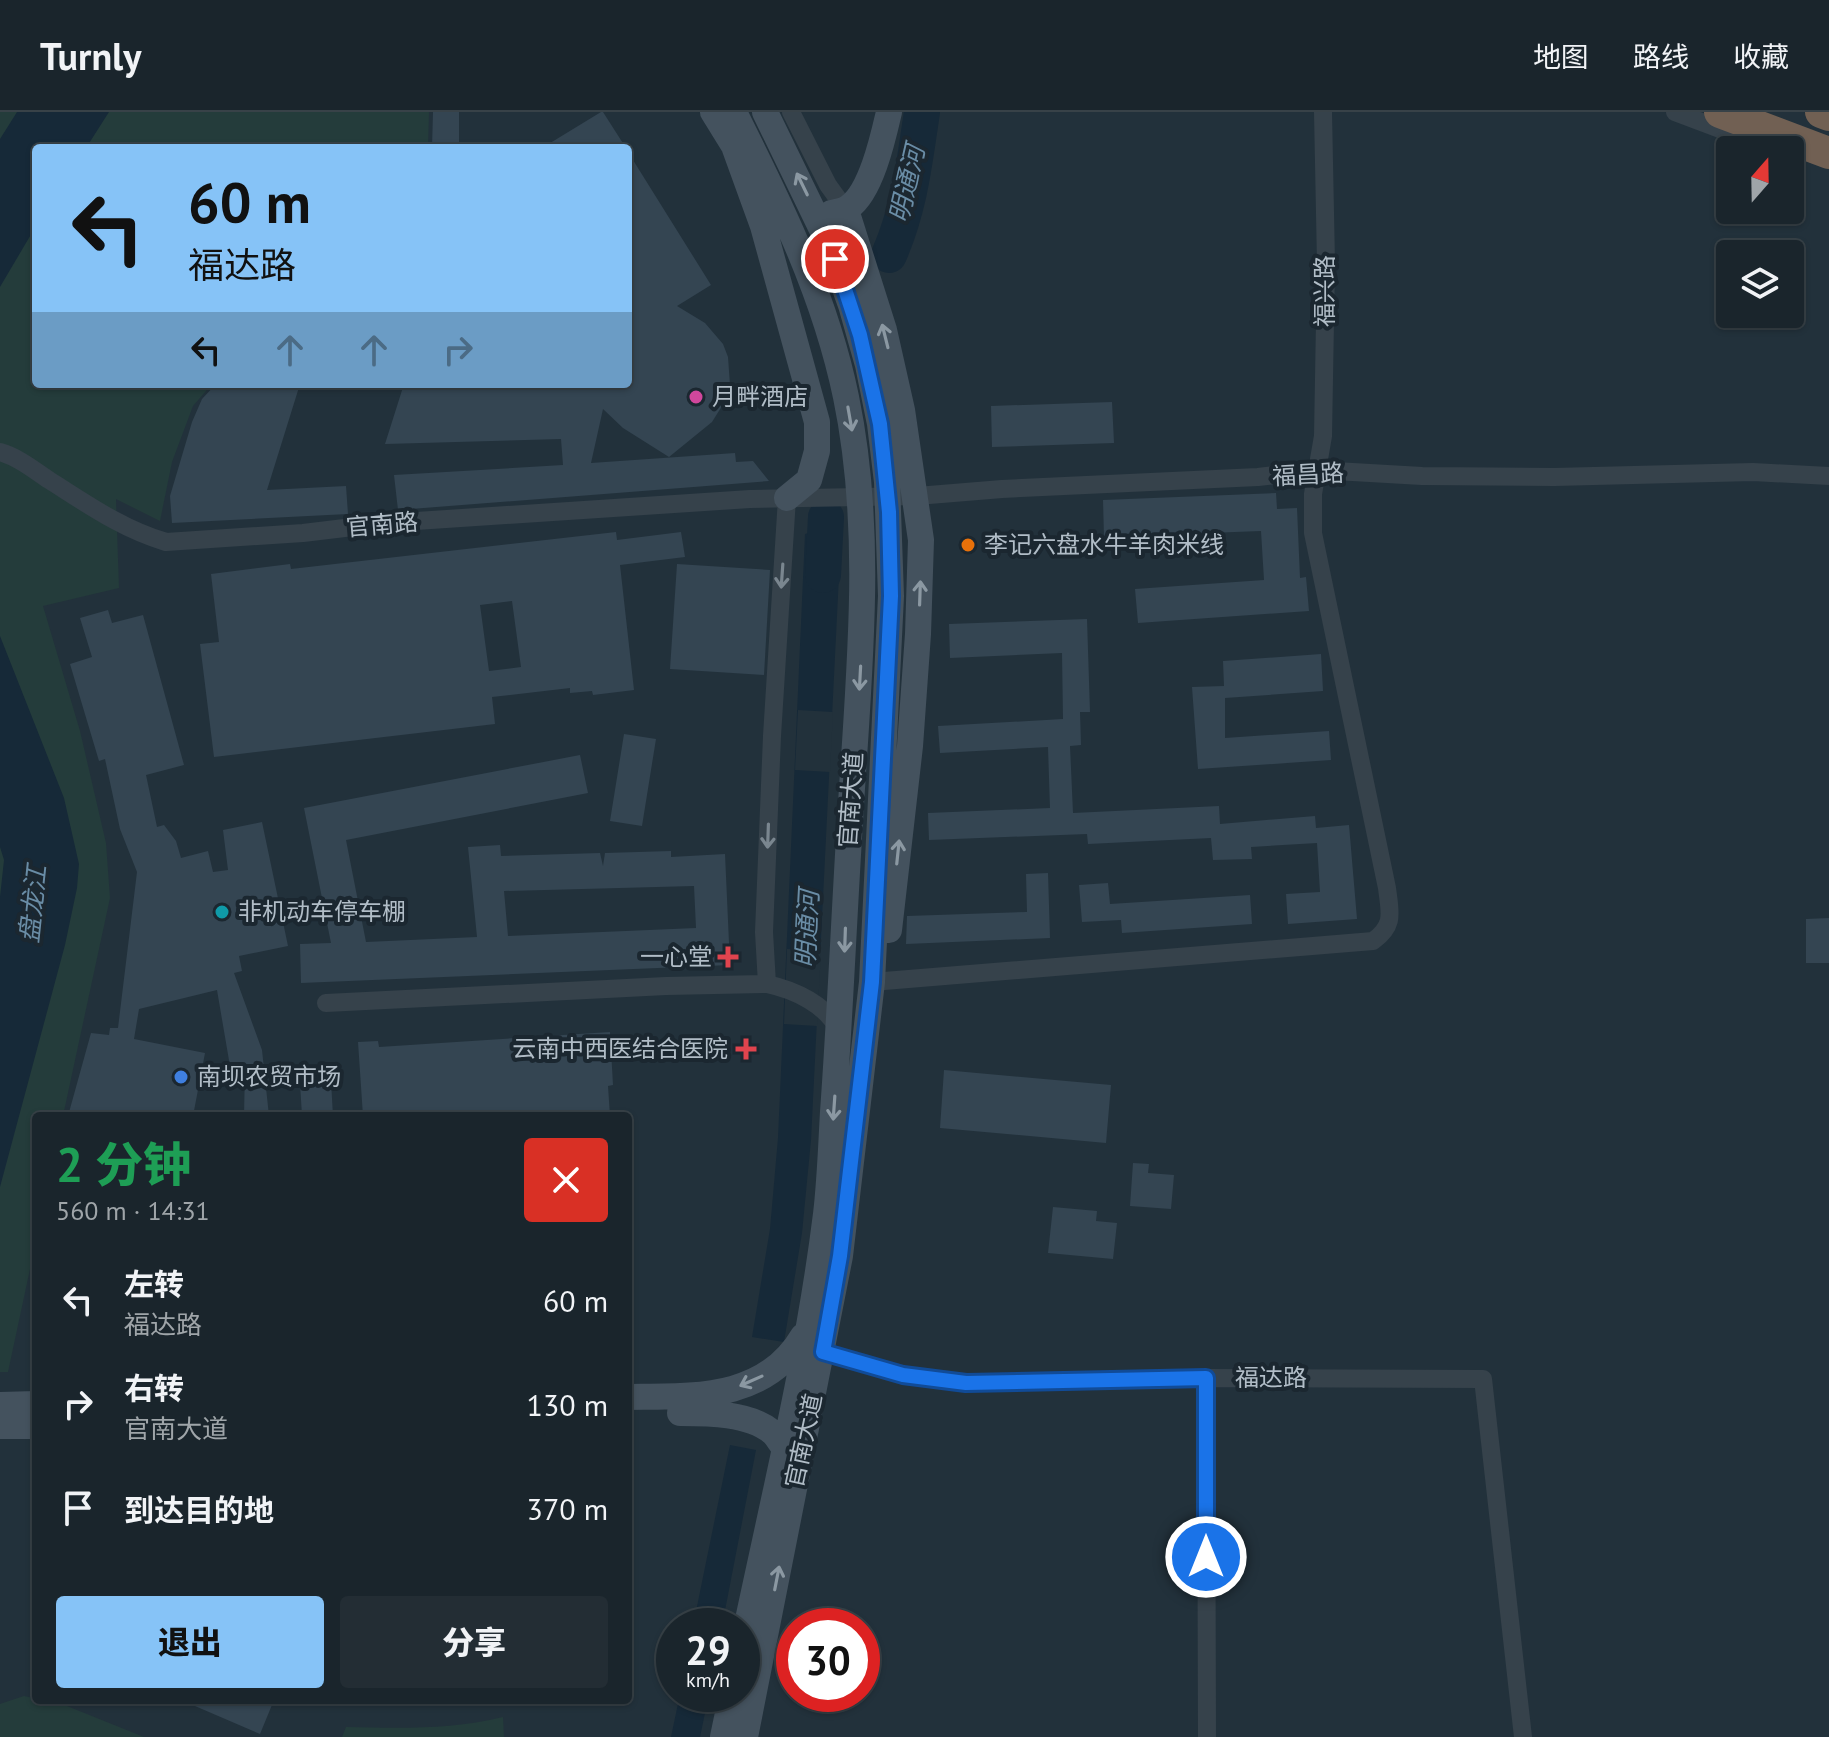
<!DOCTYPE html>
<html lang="zh">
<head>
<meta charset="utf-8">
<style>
  :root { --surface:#1a252c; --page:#232d34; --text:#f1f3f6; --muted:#9fa5a9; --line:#384248; --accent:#86c3f7 }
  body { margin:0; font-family:"PT Sans","Noto Sans SC",sans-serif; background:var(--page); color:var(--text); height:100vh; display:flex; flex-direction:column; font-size:30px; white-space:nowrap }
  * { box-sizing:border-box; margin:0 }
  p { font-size:26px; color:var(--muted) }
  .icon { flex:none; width:44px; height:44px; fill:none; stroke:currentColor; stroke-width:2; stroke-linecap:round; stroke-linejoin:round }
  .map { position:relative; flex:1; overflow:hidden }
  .details { position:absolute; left:32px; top:1000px; width:600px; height:592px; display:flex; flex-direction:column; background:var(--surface); border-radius:8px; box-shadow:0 2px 6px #0004,0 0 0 2px var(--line) }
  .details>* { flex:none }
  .top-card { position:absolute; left:32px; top:32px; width:600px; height:244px; border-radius:8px; box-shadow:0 2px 6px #0004,0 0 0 2px var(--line); background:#86c3f7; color:#111; overflow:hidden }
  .needle { width:52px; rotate:20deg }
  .buttons { position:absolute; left:1716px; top:24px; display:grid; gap:16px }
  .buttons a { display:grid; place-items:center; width:88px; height:88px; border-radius:8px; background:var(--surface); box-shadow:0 2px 6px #0004,0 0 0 2px var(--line); font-size:40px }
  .speed { position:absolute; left:656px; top:1496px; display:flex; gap:16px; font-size:40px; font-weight:700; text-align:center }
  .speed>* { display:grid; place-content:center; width:104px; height:104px; border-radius:50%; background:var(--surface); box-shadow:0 2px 6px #0004,0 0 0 2px var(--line); line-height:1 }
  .speed small { font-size:20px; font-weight:400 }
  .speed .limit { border:12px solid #d22; background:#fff; color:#111 }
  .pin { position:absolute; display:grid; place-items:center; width:68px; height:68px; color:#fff; margin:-34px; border:4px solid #fff; border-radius:50%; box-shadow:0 2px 8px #0007 }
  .me { position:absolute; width:88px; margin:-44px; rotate:0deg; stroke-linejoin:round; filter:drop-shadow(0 0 6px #0008) }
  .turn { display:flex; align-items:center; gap:28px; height:168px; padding:0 24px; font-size:36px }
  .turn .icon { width:104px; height:104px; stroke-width:2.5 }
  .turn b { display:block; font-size:56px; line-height:68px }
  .lanes { display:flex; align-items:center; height:76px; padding:0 24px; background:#0003; justify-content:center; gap:40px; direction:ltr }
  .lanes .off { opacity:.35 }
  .round { display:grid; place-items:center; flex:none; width:84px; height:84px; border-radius:8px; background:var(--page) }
  .head { display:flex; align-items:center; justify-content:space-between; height:136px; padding:0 24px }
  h1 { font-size:48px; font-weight:800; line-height:60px; color:#1e9e55 }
  .primary-button { display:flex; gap:16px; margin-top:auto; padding:16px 24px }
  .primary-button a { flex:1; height:92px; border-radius:8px; background:var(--accent); color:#111; font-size:32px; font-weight:800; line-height:92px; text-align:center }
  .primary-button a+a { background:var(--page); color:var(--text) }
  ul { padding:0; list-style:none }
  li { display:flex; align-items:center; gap:24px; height:104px; padding:0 24px }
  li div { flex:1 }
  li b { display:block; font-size:30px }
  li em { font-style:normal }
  header { display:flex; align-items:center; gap:48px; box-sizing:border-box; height:112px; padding:0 40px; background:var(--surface); border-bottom:2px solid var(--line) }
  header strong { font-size:38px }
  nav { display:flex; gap:44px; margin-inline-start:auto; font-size:28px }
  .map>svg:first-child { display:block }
  .green { fill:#243c3b }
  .water { fill:#162938 }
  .pier { fill:#22313b }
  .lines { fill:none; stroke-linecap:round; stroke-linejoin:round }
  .river { stroke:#162938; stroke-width:36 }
  .building { fill:#344552; fill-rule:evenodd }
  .street { stroke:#36424b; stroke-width:18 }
  .secondary { stroke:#44525e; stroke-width:26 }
  .highway { stroke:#716053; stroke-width:32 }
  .oneway { stroke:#8b98a2 }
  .oneway2 { stroke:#7a868f }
  .route-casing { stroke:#114b97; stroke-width:20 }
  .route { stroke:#1a73e8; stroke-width:14 }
  .hotel-dot { fill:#d1479c; stroke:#1b2730; stroke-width:3 }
  .food-dot { fill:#e8710a; stroke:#1b2730; stroke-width:3 }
  .culture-dot { fill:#0f9aa8; stroke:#1b2730; stroke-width:3 }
  .health-dot { fill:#e0444e; stroke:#1b2730; stroke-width:3 }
  .shop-dot { fill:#3f7fe0; stroke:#1b2730; stroke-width:3 }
  .labels { text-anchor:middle; stroke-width:8; stroke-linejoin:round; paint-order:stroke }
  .street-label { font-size:24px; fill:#b1bdc7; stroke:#1b2730 }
  .poi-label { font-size:24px; fill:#b1bdc7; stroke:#1b2730; text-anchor:start }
  .water-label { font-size:26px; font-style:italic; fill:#6a8da6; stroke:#1b2730 }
</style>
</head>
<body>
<header>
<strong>Turnly</strong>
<nav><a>地图</a><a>路线</a><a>收藏</a></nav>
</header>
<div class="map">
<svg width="1829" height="1625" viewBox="0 0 1829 1625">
  <rect width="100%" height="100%" fill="#22313b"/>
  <!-- green -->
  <path class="green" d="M0,0h429l-1,36h-392v236h176l-19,22 -21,56 -12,59 -44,-22 3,89 -76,18 37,125 26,112 4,55 -47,218h-27v125l-28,131h-8z
    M24,1584l38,8 82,33h-144v-33z
    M503,1605l1,20h-162l4,-10c54,1 104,3 157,-10z"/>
  <!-- water -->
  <path class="water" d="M17,0h92l-23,36h-50v78l-36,61v-148z
    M910,0h25c-8,49 -15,96 -30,143l-17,-2 -6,-21 17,-42z
    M826,415l15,8 -30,605 -9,93 -18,109 -32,-5 18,-108 8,-91 27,-604z
    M0,524l64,162 15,66 -2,24 -12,57 -65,242v-290l4,-37 -4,-13z
    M730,1333l26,5 -34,176h-29z
    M680,1582h29l-9,43h-29z"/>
  <!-- pier -->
  <path class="pier" d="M798,598l35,2 -3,60 -35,-2z
    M787,837l34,2 -4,75 -33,-2z"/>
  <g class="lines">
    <!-- river -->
    <path class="river" d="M889,143c21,-49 25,-90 33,-143
      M823,463l3,-58"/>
  </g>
  <!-- building -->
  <path class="building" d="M433,0h26v36h-27z
    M601,0h2l23,36h-84z
    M628,40l83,133 -34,21 28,17 18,21 5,13 2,28 -3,13 -15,24 -43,35 -46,-29 -20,-19 -12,54 144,-10 1,9 17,-1 16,20 -371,29 -4,-35 169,-10 -2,-26 -176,5 19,-60h224z
    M216,272h84l-33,106 79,-4 2,28 -176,9 -2,-27 22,-74 10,-23z
    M1112,290l2,41 -122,4 -1,-41z
    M1276,381l1,16 20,-1 3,70 6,-1 3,34 -171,12 -3,-34 129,-9 -3,-49 -157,6 -1,-37z
    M616,420l1,8 64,-8 4,25 -65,8 14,125 -41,5 -1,-4 -22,2v-5l-78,9 3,27 -281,33 -14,-113 19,-2 -8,-68 79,-10 1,5zM512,489l9,66 -32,4 -9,-66z
    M677,452l93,6 -6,105 -94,-6z
    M108,498l4,13 31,-8 41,150 -38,10 11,52 7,-2 12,16 5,17 27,-7 5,21 15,-2 -5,-40 39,-8 26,124 -49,10 3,15 -8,2 28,77 7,66h-25l1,-47 -14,3 -14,-82 -78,19 -5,30 71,14 -12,63h-125l23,-83 18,2 1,-7h8l19,-156 -17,-43 -15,-70 -6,2 -29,-97 22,-7 -12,-39z
    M1087,507l3,93h-10l1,33 -11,1 3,67 146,-7 1,18 95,-8 1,12 33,-3 8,94 -69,5 -2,-30 34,-2 -3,-49 -66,4 1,12 -39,1 -2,-22 -123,6 -1,-10 -158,6 -1,-27 122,-5 -2,-61 -108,6 -2,-27 125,-7 -1,-66 -112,5 -1,-34z
    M1321,542l2,37 -98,7v40l104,-7 2,29 -133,9 -6,-82 32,-1 -1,-25z
    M624,622l32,5 -14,87 -32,-5z
    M580,643l8,38 -242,47 20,102 111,-5 -9,-90 32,-2 1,11 99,-3 3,13 2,-13 66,-2v6l54,-3 5,111 -429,18 -1,-39 31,-1 -27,-135zM694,774l2,42 -188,8 -4,-45z
    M1048,761l2,65 -144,6 1,-28 120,-4 -1,-38z
    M1108,771l2,21 140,-9 2,29 -130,9 -1,-13 -39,2 -3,-37z
    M1829,806v45h-23v-44z
    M610,920l3,53 -5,1 2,30h-247l-5,-74 20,-1 1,6z
    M944,958l167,15 -5,58 -166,-15z
    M331,969l2,35h-31l-2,-33z
    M1133,1051l16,1 -1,9 26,2 -3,34 -41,-3z
    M1053,1095l44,4 -1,10 21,2 -4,36 -65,-6z
    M181,1588h93l-14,34z"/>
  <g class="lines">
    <!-- street -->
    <path class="street" d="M791,0l37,73 18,25
      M1675,0l101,38
      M0,340c18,5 34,18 49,28 38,24 73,49 117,62l137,-9 83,-10 364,-24 167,-3 85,-7 256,-12 60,-7 104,6 132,1 199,-5 76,4
      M787,386l-15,238 -8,196 3,52c28,6 60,21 72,47
      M872,870l501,-41c22,-16 17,-28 14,-53l-74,-355v-39l10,-58 3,-173 -3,-151
      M326,891l340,-17 101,-2
      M823,1240l80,23 63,8 240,-5 277,1 40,358
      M1206,1266l1,359"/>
    <!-- secondary -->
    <path class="secondary" d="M713,0l21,34 29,80 54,196v29l-8,29 -22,18
      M734,0c46,92 91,183 112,285 29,140 12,283 4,424 -6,97 -10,194 -17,291 -2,34 -3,69 -7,102 -18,146 -54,290 -84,434
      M846,98l38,120 18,80 19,130 -3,94 -8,112 -21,184
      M831,101c7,-1 13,-2 18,-6 22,-15 34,-69 40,-95
      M628,1285c65,-1 137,4 175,-61
      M0,1293l36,-1
      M680,1301c28,0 69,0 92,19 5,4 8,11 12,15
      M0,1314h36
      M723,1625l9,-43
      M745,1625l95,-481 32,-274 19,-386 -4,-114 -7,-58 -12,-59 -17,-60 -22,-61 -64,-132"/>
    <!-- highway -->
    <path class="highway" d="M1720,0l109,41
      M1821,0l8,3"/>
  </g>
  <!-- one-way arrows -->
  <defs><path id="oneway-shaft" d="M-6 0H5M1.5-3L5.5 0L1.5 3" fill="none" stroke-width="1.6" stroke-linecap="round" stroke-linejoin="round" transform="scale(2)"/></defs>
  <g class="oneway">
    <use href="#oneway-shaft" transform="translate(802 72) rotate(-116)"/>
    <use href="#oneway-shaft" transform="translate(885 224) rotate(-104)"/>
    <use href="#oneway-shaft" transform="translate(850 307) rotate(80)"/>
    <use href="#oneway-shaft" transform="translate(920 481) rotate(-88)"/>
    <use href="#oneway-shaft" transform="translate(860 566) rotate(93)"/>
    <use href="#oneway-shaft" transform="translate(898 740) rotate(-84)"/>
    <use href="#oneway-shaft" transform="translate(845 828) rotate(92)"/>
    <use href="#oneway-shaft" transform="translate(834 996) rotate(94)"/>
    <use href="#oneway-shaft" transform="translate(751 1269) rotate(156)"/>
    <use href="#oneway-shaft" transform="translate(777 1466) rotate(-79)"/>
  </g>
  <g class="oneway2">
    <use href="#oneway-shaft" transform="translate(782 464) rotate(94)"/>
    <use href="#oneway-shaft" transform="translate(768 724) rotate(92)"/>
  </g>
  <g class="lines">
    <defs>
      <path id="route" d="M835,147l25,76 20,89 9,88 2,84 -19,386 -32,274 -17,96 80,23 63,8 240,-5v179"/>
    </defs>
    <!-- route casing -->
    <use href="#route" class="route-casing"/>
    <!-- route -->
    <use href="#route" class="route"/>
  </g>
  <!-- markers -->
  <circle class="hotel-dot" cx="696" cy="285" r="8"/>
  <circle class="food-dot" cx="968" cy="433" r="8"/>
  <circle class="culture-dot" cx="222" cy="800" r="8"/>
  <g class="health-dot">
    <path d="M724 833h8v8h8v8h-8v8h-8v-8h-8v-8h8z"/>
    <path d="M742 925h8v8h8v8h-8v8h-8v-8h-8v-8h8z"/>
  </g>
  <circle class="shop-dot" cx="181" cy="965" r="8"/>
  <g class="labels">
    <!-- street labels -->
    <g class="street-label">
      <text transform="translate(1325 179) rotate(-90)" y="8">福兴路</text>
      <text transform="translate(1308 363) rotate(-3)" y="8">福昌路</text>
      <text transform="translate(382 413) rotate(-5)" y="8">官南路</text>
      <text transform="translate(851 688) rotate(-86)" y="8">官南大道</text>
      <text x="1271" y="1274">福达路</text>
      <text transform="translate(804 1329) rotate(-78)" y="8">官南大道</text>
    </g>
    <!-- poi labels -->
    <g class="poi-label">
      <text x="712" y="293">月畔酒店</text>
      <text x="984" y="441">李记六盘水牛羊肉米线</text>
      <text x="238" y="808">非机动车停车棚</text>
      <text x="712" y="853" text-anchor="end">一心堂</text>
      <text x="728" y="945" text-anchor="end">云南中西医结合医院</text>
      <text x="197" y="973">南坝农贸市场</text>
    </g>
    <!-- water labels -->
    <g class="water-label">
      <text transform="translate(907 72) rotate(-77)" y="9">明通河</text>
      <text transform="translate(33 792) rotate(-84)" y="9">盘龙江</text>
      <text transform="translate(807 817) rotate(-87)" y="9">明通河</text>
    </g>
  </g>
</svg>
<div class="buttons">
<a><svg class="needle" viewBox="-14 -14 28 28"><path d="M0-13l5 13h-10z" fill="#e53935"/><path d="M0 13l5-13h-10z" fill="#9fa5a9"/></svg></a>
<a><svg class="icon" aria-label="layers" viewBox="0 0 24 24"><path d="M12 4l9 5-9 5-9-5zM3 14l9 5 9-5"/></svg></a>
</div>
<div class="speed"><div>29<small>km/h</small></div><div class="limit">30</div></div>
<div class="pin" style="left:835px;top:147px;background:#d93025"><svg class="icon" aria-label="arrive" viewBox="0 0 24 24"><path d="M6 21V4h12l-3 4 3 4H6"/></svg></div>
<svg class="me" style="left:1206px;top:1445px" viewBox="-20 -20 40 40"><circle r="17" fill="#1a73e8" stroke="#fff" stroke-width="3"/><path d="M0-11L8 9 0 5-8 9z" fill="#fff"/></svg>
<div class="top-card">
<div class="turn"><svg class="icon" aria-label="left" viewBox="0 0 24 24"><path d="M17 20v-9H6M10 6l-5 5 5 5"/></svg><div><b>60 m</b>福达路</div></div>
<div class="lanes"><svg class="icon" aria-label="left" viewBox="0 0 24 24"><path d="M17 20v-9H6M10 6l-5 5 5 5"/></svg><svg class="icon off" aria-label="ahead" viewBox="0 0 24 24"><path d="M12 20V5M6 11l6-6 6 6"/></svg><svg class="icon off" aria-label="ahead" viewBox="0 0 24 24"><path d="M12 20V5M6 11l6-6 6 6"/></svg><svg class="icon off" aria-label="right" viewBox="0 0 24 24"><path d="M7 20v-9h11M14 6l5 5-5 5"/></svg></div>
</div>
<section class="details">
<div class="head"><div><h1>2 分钟</h1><p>560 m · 14:31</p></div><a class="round" style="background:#d93025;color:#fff"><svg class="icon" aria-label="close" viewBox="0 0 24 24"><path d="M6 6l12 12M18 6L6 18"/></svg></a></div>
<ul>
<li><svg class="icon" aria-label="left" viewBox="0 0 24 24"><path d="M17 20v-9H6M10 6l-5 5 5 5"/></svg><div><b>左转</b><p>福达路</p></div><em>60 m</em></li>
<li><svg class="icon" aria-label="right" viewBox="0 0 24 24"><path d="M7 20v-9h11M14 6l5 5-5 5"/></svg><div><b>右转</b><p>官南大道</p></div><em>130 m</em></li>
<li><svg class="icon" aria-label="arrive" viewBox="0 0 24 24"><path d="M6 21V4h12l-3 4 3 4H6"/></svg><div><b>到达目的地</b></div><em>370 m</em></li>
</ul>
<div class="primary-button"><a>退出</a><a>分享</a></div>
</section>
</div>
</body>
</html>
